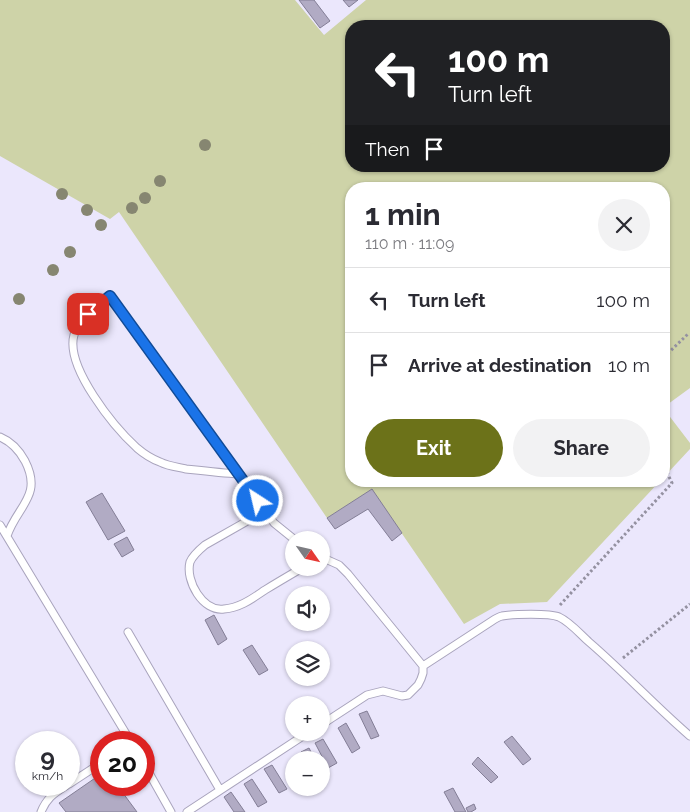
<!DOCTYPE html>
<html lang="en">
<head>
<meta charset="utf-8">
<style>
  :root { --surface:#fff; --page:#f2f2f3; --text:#2b2b33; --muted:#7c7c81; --line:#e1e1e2; --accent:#6c7219 }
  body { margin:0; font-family:Raleway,sans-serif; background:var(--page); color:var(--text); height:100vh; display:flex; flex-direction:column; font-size:19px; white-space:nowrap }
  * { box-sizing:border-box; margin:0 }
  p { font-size:16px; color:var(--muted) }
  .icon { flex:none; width:28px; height:28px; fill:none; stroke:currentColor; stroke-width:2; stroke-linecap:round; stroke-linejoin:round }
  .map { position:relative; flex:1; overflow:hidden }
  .side { position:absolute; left:345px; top:182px; width:325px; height:305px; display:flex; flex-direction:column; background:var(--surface); border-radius:20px; box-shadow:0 1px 4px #0004 }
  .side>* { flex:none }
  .guide { position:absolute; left:345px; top:20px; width:325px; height:152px; border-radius:20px; box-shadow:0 1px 4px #0004; background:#202124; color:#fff; overflow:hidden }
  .needle { width:32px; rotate:124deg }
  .fabs { position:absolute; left:285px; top:531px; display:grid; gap:10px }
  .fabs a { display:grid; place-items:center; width:45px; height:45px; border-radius:50%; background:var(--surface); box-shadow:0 1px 4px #0004; font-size:25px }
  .speed { position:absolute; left:15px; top:731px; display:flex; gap:10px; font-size:25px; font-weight:700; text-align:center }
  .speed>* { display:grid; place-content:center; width:65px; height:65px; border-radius:50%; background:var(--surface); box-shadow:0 1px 4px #0004; line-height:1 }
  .speed small { font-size:12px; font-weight:400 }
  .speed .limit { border:8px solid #d22; background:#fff; color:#111 }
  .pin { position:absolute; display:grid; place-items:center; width:42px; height:42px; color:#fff; margin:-21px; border-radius:10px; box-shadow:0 2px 8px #0006 }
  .me { position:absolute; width:55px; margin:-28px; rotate:325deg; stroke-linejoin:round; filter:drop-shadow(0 0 4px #0008) }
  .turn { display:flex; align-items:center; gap:18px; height:105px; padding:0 20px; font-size:22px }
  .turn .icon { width:65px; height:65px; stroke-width:2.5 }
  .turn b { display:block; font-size:35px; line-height:42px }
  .then { display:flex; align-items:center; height:48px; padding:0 20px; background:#0003; gap:10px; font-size:19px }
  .round { display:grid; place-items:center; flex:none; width:52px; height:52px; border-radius:26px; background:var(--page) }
  .head { display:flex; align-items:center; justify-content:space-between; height:85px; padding:0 20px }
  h1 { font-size:30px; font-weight:700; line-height:38px }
  .cta { display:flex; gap:10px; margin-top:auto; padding:10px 20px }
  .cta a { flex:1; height:58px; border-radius:30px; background:var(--accent); color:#fff; font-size:20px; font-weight:700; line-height:58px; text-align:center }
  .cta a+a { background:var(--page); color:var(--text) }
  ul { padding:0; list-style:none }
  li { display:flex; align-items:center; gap:15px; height:65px; padding:0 20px; border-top:1px solid var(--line) }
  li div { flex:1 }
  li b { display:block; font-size:19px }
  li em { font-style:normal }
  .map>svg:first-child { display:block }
  .green { fill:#ced3a8; fill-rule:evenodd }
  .building { fill:#b1abc4; stroke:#837e96 }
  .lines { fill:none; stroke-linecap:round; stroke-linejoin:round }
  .service-casing { stroke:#a9a4bd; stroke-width:9 }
  .path { stroke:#9491a1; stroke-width:3; stroke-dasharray:2.5 2.5; stroke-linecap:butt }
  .service { stroke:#fff; stroke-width:7 }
  .tree { fill:#868671 }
  .route-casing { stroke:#114b97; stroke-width:12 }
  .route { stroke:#1a73e8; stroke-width:9 }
</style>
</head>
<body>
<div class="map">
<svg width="690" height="812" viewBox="0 0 690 812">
  <rect width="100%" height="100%" fill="#ebe7fc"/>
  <!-- green -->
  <path class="green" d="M0,0h295l29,35 42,-35h324v388l-26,19v-218h-313v292h309l-113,121 -47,2 -36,20 -92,-134 -45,28 -208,-306 -9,7 -110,-63zM351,26h313v140h-313z
    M664,409l26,34v6l-26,28z"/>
  <!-- building -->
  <path class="building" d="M299,0h15l16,21 -10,7z
    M343,0h15l-9,7z
    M372,489l30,44 -10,8 -24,-32 -33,20 -8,-11z
    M102,493l23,38 -17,9 -22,-38z
    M127,537l7,13 -12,7 -8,-13z
    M214,615l13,24 -9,6 -13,-25z
    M252,645l16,25 -9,5 -16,-25z
    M367,711l12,25 -8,3 -12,-25z
    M346,723l14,25 -8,5 -14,-25z
    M512,736l19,23 -8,6 -19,-23z
    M323,739l14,24 -9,5 -13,-25z
    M309,748l6,12h-9l-5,-8z
    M478,757l20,20 -7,6 -19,-19z
    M272,765l15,24 -8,4 -15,-24z
    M101,774v11h16l20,27h-71l-7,-9z
    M252,779l15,23 -9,5 -14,-23z
    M453,788l13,24h-11l-11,-20z
    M231,792l14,20h-11l-10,-15z
    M474,804l2,5 -5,3h-3l-2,-4z"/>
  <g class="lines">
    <defs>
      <path id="service" d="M0,437c12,5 19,13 25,24 18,35 -8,45 -18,75
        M239,474c-18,-1 -35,-3 -53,-5 -9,-2 -18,-3 -26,-7 -8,-3 -16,-8 -23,-14 -23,-21 -72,-81 -63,-113 5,-18 23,-29 36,-39l129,178 35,49 21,17
        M265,511l-60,34c-6,5 -12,10 -15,17 -5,19 13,50 34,47 16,-1 29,-11 41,-19 13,-8 25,-15 37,-22
        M0,525l131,217
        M321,557l18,8 9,9 75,92v7l-2,6 -3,6 -10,10 -6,1 -19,-5 -16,4 -46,30
        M128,632l92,158
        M423,666l69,-45c3,-2 6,-4 10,-5 11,-2 47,-3 57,1 11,5 21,17 30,25 35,30 66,64 101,94
        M144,764l27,48
        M69,784l32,-21
        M41,812c6,-15 14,-19 26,-27
        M187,812l122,-80"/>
    </defs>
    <!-- service casing -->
    <use href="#service" class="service-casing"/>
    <!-- path -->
    <path class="path" d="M664,357l24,-23
      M560,605l112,-122 -8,-17
      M623,658l67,-54"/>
    <!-- service -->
    <use href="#service" class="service"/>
  </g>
  <!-- trees -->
  <g class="tree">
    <circle cx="205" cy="145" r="6"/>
    <circle cx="160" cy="181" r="6"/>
    <circle cx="62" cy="194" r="6"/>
    <circle cx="145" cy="198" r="6"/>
    <circle cx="132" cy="208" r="6"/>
    <circle cx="87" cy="210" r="6"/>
    <circle cx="101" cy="225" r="6"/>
    <circle cx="70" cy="252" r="6"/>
    <circle cx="53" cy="270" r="6"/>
    <circle cx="19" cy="299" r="6"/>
  </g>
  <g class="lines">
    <defs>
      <path id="route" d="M88,314l22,-18 148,205"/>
    </defs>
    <!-- route casing -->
    <use href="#route" class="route-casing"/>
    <!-- route -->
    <use href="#route" class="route"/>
  </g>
</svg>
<div class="fabs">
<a><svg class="needle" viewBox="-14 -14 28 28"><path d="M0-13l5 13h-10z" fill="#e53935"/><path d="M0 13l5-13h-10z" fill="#7c7c81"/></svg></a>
<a><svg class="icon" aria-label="sound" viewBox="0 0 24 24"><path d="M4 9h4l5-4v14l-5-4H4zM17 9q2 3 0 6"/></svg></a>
<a><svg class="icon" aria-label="layers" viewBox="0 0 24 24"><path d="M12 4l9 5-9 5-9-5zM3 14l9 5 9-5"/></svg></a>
<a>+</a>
<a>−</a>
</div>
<div class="speed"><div>9<small>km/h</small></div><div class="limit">20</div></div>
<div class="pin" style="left:88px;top:314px;background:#d93025"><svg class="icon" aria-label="arrive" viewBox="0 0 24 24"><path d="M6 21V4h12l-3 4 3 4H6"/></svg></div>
<svg class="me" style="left:258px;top:501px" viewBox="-20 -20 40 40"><circle r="17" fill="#1a73e8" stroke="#fff" stroke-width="3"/><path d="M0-11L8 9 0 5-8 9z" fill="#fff"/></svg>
<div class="guide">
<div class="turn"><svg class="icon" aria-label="left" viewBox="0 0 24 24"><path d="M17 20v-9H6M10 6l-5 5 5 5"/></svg><div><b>100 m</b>Turn left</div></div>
<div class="then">Then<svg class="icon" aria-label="arrive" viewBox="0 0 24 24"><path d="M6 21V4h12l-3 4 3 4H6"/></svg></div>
</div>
<section class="side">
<div class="head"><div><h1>1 min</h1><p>110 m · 11:09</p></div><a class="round"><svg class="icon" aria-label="close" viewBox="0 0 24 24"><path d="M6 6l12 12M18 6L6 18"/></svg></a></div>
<ul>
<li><svg class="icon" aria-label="left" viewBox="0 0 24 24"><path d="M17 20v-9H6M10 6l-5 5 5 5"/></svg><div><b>Turn left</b></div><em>100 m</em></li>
<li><svg class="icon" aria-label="arrive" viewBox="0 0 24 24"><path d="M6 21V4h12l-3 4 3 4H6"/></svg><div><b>Arrive at destination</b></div><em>10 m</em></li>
</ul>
<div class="cta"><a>Exit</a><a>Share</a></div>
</section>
</div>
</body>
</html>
